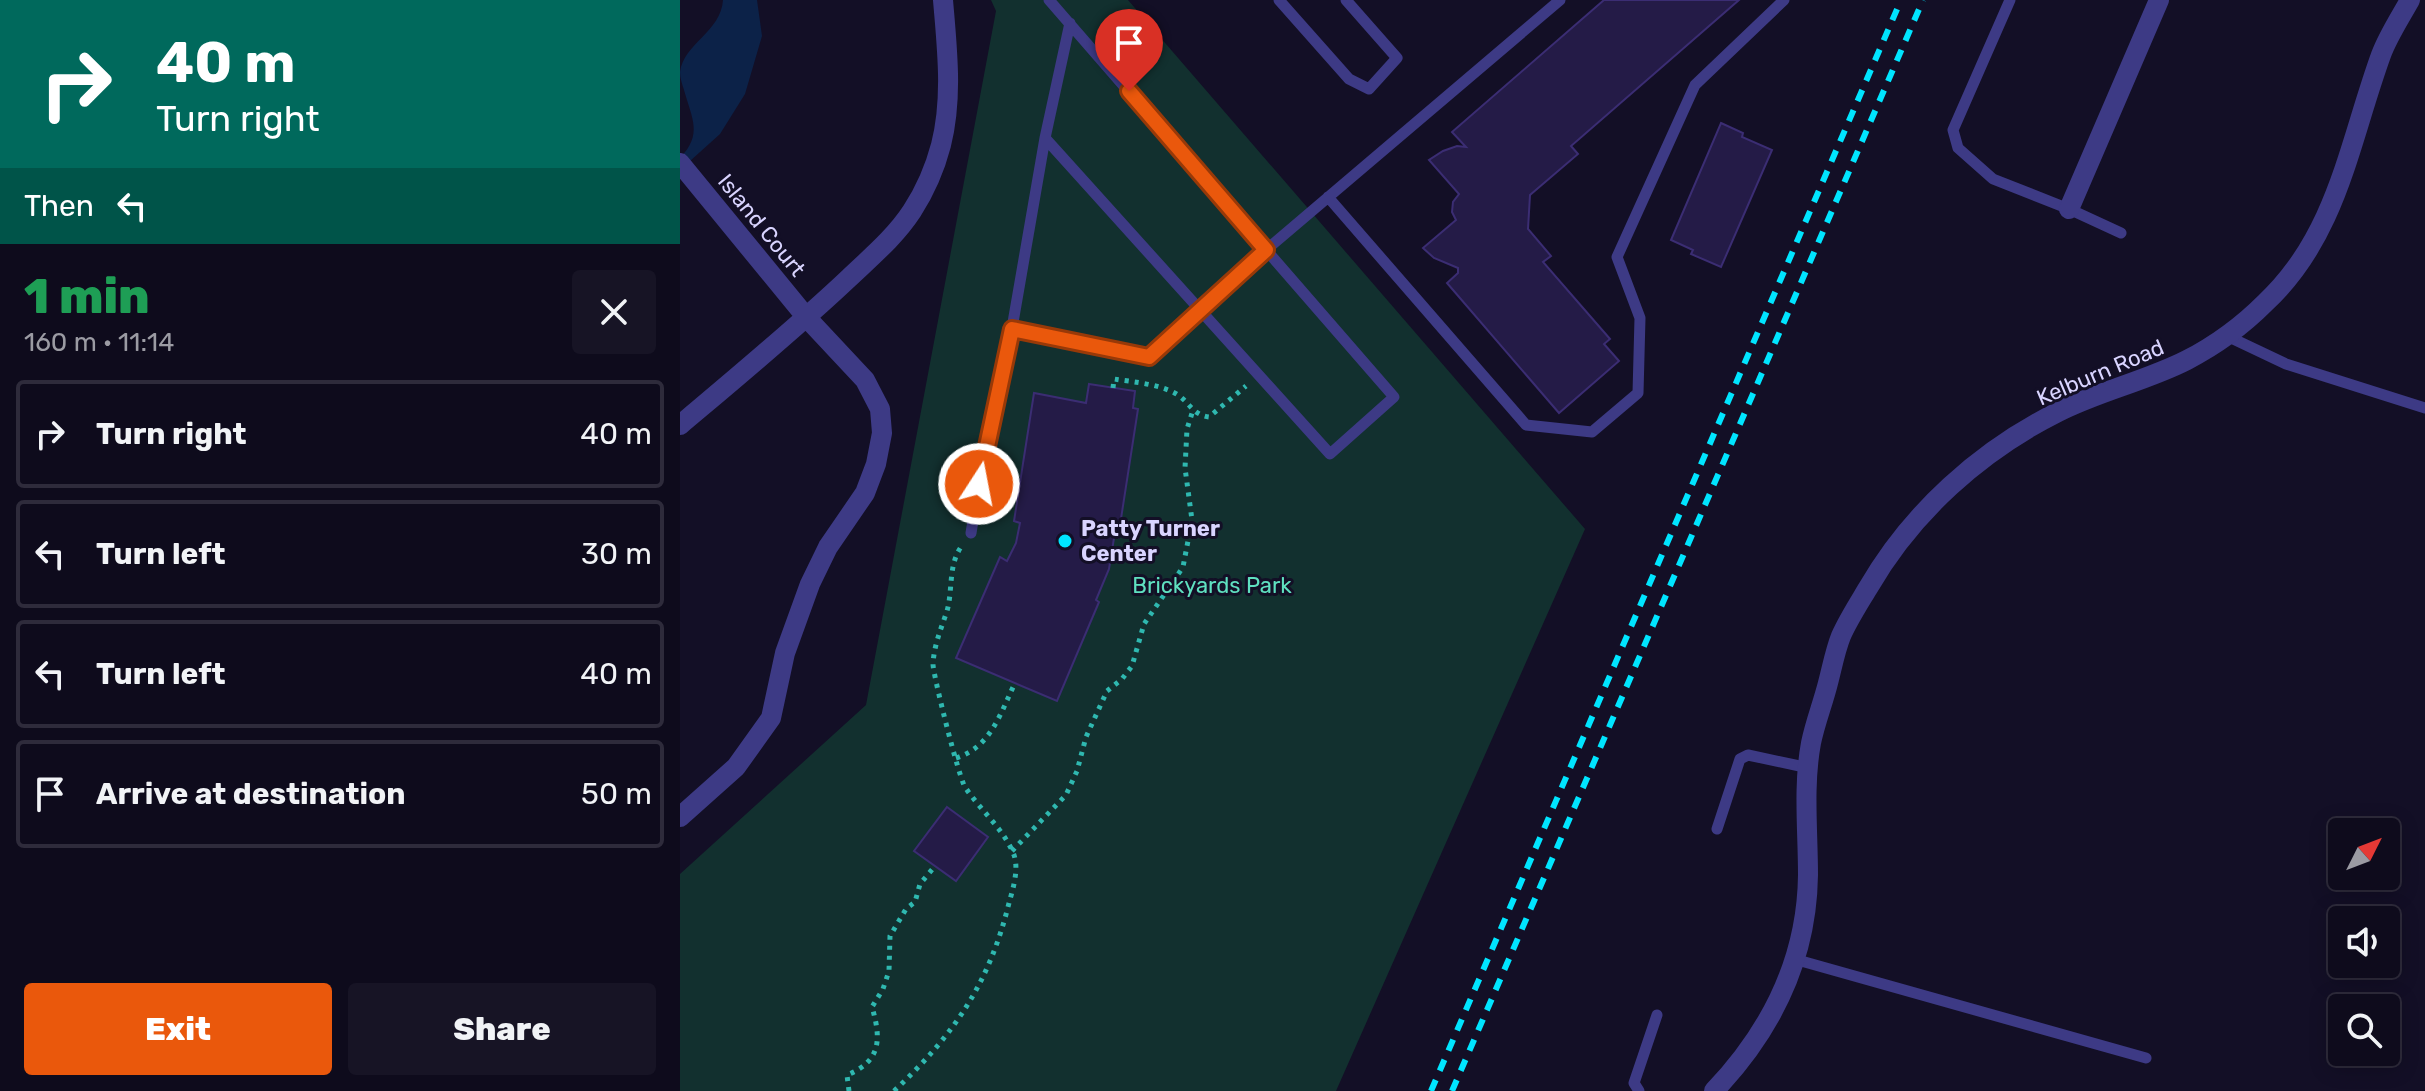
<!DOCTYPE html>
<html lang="en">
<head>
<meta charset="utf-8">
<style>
  :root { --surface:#0e0b1c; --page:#171425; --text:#f1f3f6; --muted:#9b9ba3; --line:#2e2b3b; --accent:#ea580c }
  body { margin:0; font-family:Rubik,sans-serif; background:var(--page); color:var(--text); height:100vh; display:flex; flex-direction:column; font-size:30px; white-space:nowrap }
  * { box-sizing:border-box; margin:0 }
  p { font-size:26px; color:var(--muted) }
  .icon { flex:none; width:44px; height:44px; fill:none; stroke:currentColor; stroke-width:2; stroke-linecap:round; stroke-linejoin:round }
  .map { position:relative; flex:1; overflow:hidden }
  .drawer { display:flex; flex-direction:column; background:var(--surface); width:680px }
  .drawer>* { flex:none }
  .top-card { background:#00695c; color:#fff; overflow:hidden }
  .needle { width:52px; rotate:48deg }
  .tools { position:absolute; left:1648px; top:818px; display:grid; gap:16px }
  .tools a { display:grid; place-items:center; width:72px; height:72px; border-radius:8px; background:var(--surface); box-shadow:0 4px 20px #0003,0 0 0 2px var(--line); font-size:40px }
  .pin { position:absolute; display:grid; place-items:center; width:68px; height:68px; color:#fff; margin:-82px -34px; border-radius:50% 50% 50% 0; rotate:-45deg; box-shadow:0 0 8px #0007 }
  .pin .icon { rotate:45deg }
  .me { position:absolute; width:88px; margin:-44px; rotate:11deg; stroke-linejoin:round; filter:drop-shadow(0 0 6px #0008) }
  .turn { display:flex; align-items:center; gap:28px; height:168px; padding:0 24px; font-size:36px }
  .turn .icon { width:104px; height:104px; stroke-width:2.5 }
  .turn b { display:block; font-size:56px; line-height:68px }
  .then { display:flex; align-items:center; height:76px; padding:0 24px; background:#0003; gap:16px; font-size:30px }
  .round { display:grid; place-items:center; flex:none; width:84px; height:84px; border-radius:8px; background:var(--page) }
  .overview { display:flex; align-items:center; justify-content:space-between; height:136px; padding:0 24px }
  h1 { font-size:48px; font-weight:800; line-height:60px; color:#1e9e55 }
  .button { display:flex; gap:16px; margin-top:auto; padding:16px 24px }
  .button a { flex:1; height:92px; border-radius:8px; background:var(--accent); color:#fff; font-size:32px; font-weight:800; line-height:92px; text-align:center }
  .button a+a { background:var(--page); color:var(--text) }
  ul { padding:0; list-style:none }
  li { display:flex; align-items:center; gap:24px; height:108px; margin:0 16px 12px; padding:0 8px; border:4px solid var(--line); border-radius:8px }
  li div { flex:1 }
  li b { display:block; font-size:30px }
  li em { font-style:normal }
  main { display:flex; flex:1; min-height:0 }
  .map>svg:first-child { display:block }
  .green { fill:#12302f }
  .water { fill:#0c2248 }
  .building { fill:#241b47; stroke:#3b2d73; stroke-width:2 }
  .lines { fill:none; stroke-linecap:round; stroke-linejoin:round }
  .path { stroke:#2fb8b0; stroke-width:5; stroke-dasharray:4 6; stroke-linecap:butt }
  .service { stroke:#3d3a85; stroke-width:11 }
  .minor { stroke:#3d3a85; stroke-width:20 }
  .rail { stroke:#00e5ff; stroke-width:6; stroke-dasharray:12 10; stroke-linecap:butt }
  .route-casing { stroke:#983908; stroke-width:20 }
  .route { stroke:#ea580c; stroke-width:14 }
  .poi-dot { fill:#00e5ff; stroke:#130f26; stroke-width:3 }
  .labels { text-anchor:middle; stroke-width:6; stroke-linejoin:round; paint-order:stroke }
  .street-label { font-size:22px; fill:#d9d4ff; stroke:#130f26 }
  .poi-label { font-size:22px; font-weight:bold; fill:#d9d4ff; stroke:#130f26; text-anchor:start }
  .park-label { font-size:22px; fill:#5fe0c0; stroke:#130f26 }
</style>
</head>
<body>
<main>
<section class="drawer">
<div class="top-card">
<div class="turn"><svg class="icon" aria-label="right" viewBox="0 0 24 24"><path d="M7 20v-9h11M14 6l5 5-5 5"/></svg><div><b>40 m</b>Turn right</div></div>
<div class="then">Then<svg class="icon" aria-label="left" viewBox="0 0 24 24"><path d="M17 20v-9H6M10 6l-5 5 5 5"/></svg></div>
</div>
<div class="overview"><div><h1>1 min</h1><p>160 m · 11:14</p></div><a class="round"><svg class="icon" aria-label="close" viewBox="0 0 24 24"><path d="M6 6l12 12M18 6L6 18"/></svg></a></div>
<ul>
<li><svg class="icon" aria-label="right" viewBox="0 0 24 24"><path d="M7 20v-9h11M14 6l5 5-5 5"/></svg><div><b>Turn right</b></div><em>40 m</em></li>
<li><svg class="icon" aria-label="left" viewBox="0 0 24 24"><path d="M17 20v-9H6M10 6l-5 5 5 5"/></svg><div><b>Turn left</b></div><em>30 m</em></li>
<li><svg class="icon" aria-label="left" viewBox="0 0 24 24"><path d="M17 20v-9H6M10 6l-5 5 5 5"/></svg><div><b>Turn left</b></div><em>40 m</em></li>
<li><svg class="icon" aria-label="arrive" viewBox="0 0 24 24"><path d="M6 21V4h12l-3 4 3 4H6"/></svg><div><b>Arrive at destination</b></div><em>50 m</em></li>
</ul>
<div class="button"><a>Exit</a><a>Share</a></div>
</section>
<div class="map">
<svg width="1745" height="1091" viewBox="0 0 1745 1091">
  <rect width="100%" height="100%" fill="#130f26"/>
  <!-- green -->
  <path class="green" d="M311,0h137l457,529 -249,562h-656v-217l186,-169 130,-694z"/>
  <!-- water -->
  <path class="water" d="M43,0h34l5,36 -17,58 -25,40 -40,36v-12c23,-24 12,-39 4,-68 -2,-6 -4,-12 -4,-18 4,-29 41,-40 43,-72z"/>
  <!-- building -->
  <path class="building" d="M924,0h135l-168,146 7,8 -48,41 -2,34 23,27 -8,6 67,77 -6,5 15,17 -60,52 -112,-130 11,-10v-5l-24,-10 -11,-10 33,-28 -4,-8 1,-10 6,-8 -30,-34 14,-9 14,-5 9,1 -14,-15z
    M1041,123l22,10 -1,4 30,13 -51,117 -30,-13 2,-4 -22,-10z
    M409,384l46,7 -2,17 5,1 -20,129h-4l-5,31 -13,31 3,2 -42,99 -101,-43 44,-101 7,4 9,-18 4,-20 -6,-2 20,-128 52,10z
    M267,807l41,30 -32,44 -42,-30z"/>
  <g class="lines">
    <!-- path -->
    <path class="path" d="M433,388l1,-9c19,3 47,5 64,16 12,8 15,20 31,22l37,-31
      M276,758c35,-11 44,-44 59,-75
      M332,851l54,-56 11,-24 9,-34 21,-46 15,-12 10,-13 12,-42 39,-57 9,-47 -7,-52 2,-39 6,-19
      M169,1091l-2,-16c35,-14 34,-37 25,-68l11,-18 6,-18 1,-35 16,-27 9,-7 5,-18 15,-18
      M214,1091c60,-56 95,-107 115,-188 4,-14 10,-34 5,-48 -10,-26 -34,-45 -49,-68 -6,-9 -32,-112 -32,-123 1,-19 8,-35 14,-53 6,-21 1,-45 14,-64"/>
    <!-- service -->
    <path class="service" d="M599,0l70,79 20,10 28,-31 -51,-58
      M1330,0l-57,130 5,18 35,31 76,30 52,24
      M365,138l285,316 64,-57 -345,-397
      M648,197l198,228 66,7 46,-39 2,-75 -23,-61 78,-172 89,-85
      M332,329l137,28 117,-107 294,-250
      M1547,336l59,28 139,44
      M291,533l12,-73 24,-103 38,-219 25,-115
      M1037,829l23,-70 8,-4 61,13
      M1114,959l352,99
      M959,1091l-5,-8 23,-68"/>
    <!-- minor -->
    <path class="minor" d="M0,163l127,155 58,62 15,29 2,24 -6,31 -11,29 -37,54 -18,37 -25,69 -14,65 -35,49 -56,50
      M1389,209l90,-209
      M0,425c57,-48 115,-96 169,-147 22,-21 46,-41 63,-67 13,-20 23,-43 29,-66 12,-47 6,-97 2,-145
      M1034,1091c57,-60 93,-132 94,-216 0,-44 -5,-89 3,-132 4,-20 12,-40 17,-60 4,-15 7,-32 13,-47 7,-16 18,-33 27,-48 44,-76 112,-137 190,-176 41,-21 88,-31 129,-52 29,-15 55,-34 78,-57 72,-67 84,-160 116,-248 7,-19 19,-37 29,-55"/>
    <!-- rail -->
    <path class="rail" d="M751,1091l470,-1091
      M772,1091l471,-1091"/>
  </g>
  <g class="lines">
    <defs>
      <path id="route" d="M299,484l33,-155 137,28 117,-107 -137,-159"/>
    </defs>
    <!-- route casing -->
    <use href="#route" class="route-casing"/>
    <!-- route -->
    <use href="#route" class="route"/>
  </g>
  <!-- markers -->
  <circle class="poi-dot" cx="385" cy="541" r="8"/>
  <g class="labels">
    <!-- street labels -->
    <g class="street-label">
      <text transform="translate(82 225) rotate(51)" y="8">Island Court</text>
      <text transform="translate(1420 372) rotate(-23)" y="8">Kelburn Road</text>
    </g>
    <!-- poi labels -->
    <g class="poi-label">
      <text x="401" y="536">Patty Turner<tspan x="401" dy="25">Center</tspan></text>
    </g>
    <!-- park labels -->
    <g class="park-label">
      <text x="532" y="593">Brickyards Park</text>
    </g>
  </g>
</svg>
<div class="tools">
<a><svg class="needle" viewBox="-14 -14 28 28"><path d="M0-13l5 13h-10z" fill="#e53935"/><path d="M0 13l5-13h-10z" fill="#9b9ba3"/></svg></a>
<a><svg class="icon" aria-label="sound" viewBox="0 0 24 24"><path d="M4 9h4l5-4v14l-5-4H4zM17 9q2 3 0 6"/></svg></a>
<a><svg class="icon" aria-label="search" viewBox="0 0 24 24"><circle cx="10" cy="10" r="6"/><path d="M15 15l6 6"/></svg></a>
</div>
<div class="pin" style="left:449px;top:91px;background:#d93025"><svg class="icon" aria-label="arrive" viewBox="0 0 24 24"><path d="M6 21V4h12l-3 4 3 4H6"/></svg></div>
<svg class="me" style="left:299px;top:484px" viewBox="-20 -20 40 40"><circle r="17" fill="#ea580c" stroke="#fff" stroke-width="3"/><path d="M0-11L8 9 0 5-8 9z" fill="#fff"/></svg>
</div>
</main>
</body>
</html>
